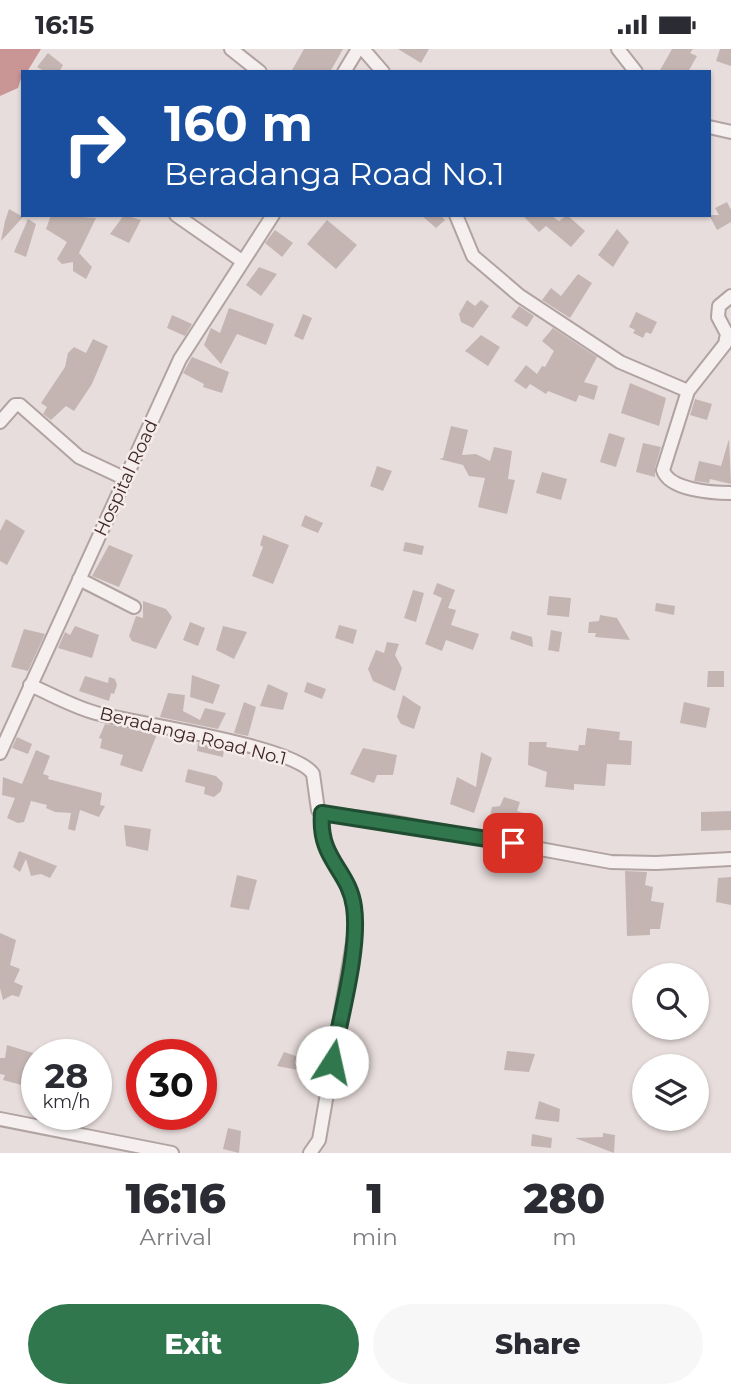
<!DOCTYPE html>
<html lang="en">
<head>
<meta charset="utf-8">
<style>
  :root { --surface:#fff; --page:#f7f7f7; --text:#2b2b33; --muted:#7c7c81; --accent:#31774d }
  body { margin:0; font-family:Montserrat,sans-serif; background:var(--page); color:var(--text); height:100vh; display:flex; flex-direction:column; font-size:26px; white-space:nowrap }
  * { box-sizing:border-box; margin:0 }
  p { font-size:23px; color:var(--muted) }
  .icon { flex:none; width:38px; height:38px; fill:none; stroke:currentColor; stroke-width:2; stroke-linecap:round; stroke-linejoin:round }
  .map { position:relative; height:1104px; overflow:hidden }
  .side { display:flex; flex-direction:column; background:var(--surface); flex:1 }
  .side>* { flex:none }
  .banner { position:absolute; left:21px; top:21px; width:690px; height:147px; border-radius:0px; box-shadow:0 2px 5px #0004; background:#1a4fa0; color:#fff; overflow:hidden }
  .tools { position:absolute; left:632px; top:914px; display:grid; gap:14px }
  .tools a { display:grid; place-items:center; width:77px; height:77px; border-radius:50%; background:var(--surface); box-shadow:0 2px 5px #0004; font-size:35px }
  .speed { position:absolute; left:21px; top:990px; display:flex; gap:14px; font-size:35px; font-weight:700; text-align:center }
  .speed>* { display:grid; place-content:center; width:91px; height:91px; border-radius:50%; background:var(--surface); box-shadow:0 2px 5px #0004; line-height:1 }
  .speed small { font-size:18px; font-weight:400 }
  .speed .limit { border:10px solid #d22; background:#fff; color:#111 }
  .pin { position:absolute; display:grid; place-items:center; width:60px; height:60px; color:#fff; margin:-30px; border-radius:14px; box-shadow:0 4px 10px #0006 }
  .me { position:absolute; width:77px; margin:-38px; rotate:10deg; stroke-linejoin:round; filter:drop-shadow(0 0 5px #0008) }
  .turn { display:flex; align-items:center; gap:24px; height:147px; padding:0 28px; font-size:32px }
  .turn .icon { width:91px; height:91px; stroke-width:2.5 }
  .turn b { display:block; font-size:49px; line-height:60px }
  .eta { display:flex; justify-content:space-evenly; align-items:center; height:119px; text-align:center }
  .eta b { font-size:42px; font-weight:800; line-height:49px }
  .primary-button { display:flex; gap:14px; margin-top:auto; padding:14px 28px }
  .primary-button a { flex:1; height:80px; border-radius:42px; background:var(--accent); color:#fff; font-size:28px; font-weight:800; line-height:80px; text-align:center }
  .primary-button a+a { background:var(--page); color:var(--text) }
  .status { display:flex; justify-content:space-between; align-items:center; height:49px; padding:0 35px; background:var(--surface); direction:ltr }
  .status svg { height:19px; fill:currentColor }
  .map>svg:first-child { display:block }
  .water { fill:#ca9595 }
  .building { fill:#c4b5b3 }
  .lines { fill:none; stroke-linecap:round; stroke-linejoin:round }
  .minor-casing { stroke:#b1a3a1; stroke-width:16 }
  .minor { stroke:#f5f0ef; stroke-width:12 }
  .route-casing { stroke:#204d32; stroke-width:18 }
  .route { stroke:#31774d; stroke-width:12 }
  .labels { text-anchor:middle; stroke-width:5; stroke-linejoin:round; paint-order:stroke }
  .street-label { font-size:18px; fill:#3e2825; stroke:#f5eceb }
</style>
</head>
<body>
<div class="status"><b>16:15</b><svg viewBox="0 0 49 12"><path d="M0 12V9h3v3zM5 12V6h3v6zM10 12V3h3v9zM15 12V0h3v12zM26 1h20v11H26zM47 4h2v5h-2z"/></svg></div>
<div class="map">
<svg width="731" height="1104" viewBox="0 0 731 1104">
  <rect width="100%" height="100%" fill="#e7dddc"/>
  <!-- water -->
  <path class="water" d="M0,0h41l-14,23h-4l-5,16 -18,8z"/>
  <!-- building -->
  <path class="building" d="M304,0h39l-13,23h-39z
    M398,0h31l-8,14z
    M672,0h21l-3,4 7,3 -9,16h-29z
    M720,0h11v17l-15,-5z
    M48,4l15,12 -4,7h-13l-9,-5z
    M727,153l4,8v12l-14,8 -8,-15h10l-4,-7z
    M9,160l14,8 -22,24 4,-20z
    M51,166l45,3 -17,35 13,14 -6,12 -13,-8v-9l-11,2 -5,-5 10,-17 -21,-13z
    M124,166l17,5 -12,23 -19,-9z
    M421,166h19l5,5 -9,8z
    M522,166h28l9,6 8,-6 18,16 -14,16 -25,-21 -7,6z
    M28,170l8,5 -10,33 -12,-5z
    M327,171l30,25 -21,24 -29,-25z
    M617,180l12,13 -16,25 -15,-12z
    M275,181l18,13 -11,14 -17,-14z
    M259,218l18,7 -16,22 -15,-11z
    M578,225l14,9 -22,35 -28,-18 9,-12 10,8z
    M467,251l8,6 6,-6 8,6 -16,22 -12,-6 -2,-8z
    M519,257l15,10 -7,11 -16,-10z
    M229,259l45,16 -8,21 -29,-11 -16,30 -17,-19 7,-17 9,5z
    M636,263l21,10 -6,12 -5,-2 -3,6 -10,-5 2,-3 -6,-3z
    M303,265l9,4 -9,22 -9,-4z
    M172,266l20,9 -7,12 -18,-8z
    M553,279l44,29 -13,25 14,4 -4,14 -15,-5 -3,7 -28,-11 -2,3 -16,-10 -4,5 -12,-8 12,-16 11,9 5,-8 3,1 9,-16 -12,-10z
    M481,286l19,12 -12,19 -23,-15z
    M93,290l15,7 -16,38 -18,27 -8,-5 -15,14 -8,-6 4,-7 -6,-4 24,-36 3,-14 6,-6 12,6z
    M192,308l37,15 -7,21 -19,-6 1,-3 -21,-11z
    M630,334l36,15 -7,28 -38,-13z
    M695,350l17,5 -5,16 -17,-5z
    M451,377l17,4 -6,25 14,-1 14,7 4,-14 18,4 -4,28 7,1 -8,34 -29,-7 7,-29 -16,-2 -6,-11 -24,-6 4,-1z
    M609,384l16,5 -9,29 -16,-5z
    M729,390l2,45 -21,-5 -1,4 -15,-2 5,-20 22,5z
    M643,394l18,4 -6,21v9l-19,-5z
    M377,417l15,5 -9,20 -13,-5z
    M542,423l25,7 -6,21 -25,-7z
    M305,466l18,8 -5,10 -17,-7z
    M6,470l19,12 -18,34 -7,-4v-30z
    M263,486l26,10 -16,39 -21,-8 11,-29 -3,-2z
    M405,493l19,4 -2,9 -19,-4z
    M109,496l24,10 -14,32 -27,-11z
    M437,534l18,7 -7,18 8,2 -5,15 28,9 -6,16 -27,-10 -4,11 -17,-7 17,-46 -9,-4z
    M413,541l11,3 -8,29 -12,-4z
    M549,547l22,2 -2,19 -22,-2z
    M143,552l23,8 6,8 -16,32 -24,-8 -3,-5 7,-20 7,2z
    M656,554l19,3 -1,9 -19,-4z
    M600,566l17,3 13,22 -35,-3 1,-4h-8l1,-11 10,-1z
    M190,573l15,6 -7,18 -15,-6z
    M339,576l18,5 -4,14 -18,-6z
    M75,577l24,9 -7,23 -34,-10 7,-16 5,3z
    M223,577l24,6 -13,27 -18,-9z
    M24,580l21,5 -17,37 -17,-4z
    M551,581l11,2 -3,20 -11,-2z
    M512,582l20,6 1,10 -23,-8z
    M387,593l12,2 -4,11 7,13 -7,23 -22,-10 -5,-12 8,-19 8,3z
    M708,622h16v16h-17z
    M192,626l28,10 -7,19 -23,-7z
    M85,627l23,7 1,-6 6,2 2,6 -3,9 -3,-1 -2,8 -30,-10z
    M307,633l19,7 -4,10 -18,-7z
    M268,635l20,9 -5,17 -23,-4z
    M168,644l17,2 -2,16 17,9 5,-12 21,5 -8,16 -58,-12z
    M403,646l18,12 -7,22 -13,-5 -4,-7z
    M244,653l12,5 -8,29 -14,-3z
    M684,653l26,6 -4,20 -26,-5z
    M105,675l52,10 -15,38 -22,-7 3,-10 -23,-7 2,-9 -3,-1z
    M587,679l33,4 -1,8 13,1 -1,24 -24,-1 -2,22 -31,-2v6l-29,-3 2,-15 -19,-7 1,-23h18l-1,5 32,4 1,-6h6z
    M17,688l15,7 -4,10 -16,-6z
    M198,694l26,6 -1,8 -26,-6z
    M363,699l34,7 -4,20h-16l-3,8 -24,-9z
    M36,701l14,6 -7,18 6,2 -1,3 54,14 -2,12 5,1 -6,11 -19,-7 -5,21 -7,-2 3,-16 -16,-1 -9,-4 1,-3 -16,-4 -7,21 -6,1 -11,-5 8,-20 -13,-3 1,-18 19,7z
    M481,703l11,6 -18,55 -24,-9 7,-27 19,10z
    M188,720l28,7 7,7 -2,8 -7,6 -10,-3 1,-7 -20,-5z
    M504,748l16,5 -3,9 16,5 -5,13 -38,-13 2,-9 8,-1z
    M731,762v19l-30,1v-19z
    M124,776l27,4 -3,22 -22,-5z
    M19,802l38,15 -7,12 -9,-4 -10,2 -5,-17 -6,13 -7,-5z
    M625,822l22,1 -2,13 8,2 -2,14 13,2 -4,26h-10v6l-23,1z
    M237,826l20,5 -8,30 -19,-3z
    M731,828v28l-15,-3 2,-24z
    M0,884l16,7 -6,25 10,4 -6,13 9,4 -4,11 -7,-2 -9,5 -3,-12z
    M7,996l26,8 -2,12 6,2 -8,20 -26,-7 2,-5 -5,-1v-16h5z
    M507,1002l28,3 -6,18 -25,-2z
    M284,1003l27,9 -2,11 -32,-6z
    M539,1052l21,8 -1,13 -24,-3z
    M228,1079l13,3 -2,22 -16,-4z
    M603,1084l12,2 -1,18 -39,-15 28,-1z
    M532,1085l20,4 -1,10 -20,-2z"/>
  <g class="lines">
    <defs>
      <path id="minor" d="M231,0l29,23
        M363,0l20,23
        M618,0l18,23
        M344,23l14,-23
        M709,78l22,5
        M176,166l66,46
        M456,166l17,41 47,40 100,66 68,29 -25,79c6,20 49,23 68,23
        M688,342l37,-47 2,-10 -9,-17 1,-11 12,-10
        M0,373l15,-17h5l59,52 47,22
        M79,530l55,28
        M30,636c23,10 47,24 70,29 38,10 195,32 213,60l5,36 4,3 71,9 218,40 45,1 75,-4
        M0,704l180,-394 93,-144
        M0,1070l172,34
        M310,1104l9,-13 36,-209c0,-9 1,-19 -1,-27 -10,-38 -35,-48 -32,-91"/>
    </defs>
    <!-- minor casing -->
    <use href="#minor" class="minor-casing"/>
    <!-- minor -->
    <use href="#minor" class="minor"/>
  </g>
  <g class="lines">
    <defs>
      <path id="route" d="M332,1013c8,-44 28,-113 22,-155 -5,-38 -36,-47 -32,-94l191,30"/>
    </defs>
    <!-- route casing -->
    <use href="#route" class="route-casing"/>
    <!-- route -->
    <use href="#route" class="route"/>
  </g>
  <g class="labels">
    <!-- street labels -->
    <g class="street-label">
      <text transform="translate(126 429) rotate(-65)" y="6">Hospital Road</text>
      <text transform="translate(193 687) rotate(14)" y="6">Beradanga Road No.1</text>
    </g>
  </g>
</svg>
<div class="tools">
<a><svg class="icon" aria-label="search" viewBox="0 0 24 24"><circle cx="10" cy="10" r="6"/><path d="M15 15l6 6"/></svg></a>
<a><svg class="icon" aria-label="layers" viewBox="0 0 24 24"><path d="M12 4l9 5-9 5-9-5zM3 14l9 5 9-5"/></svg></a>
</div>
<div class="speed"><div>28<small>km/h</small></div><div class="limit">30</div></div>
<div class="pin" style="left:513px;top:794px;background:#d93025"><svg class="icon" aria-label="arrive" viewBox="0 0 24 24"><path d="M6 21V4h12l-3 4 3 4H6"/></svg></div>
<svg class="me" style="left:332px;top:1013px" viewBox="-20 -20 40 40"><circle r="19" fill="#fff"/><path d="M0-13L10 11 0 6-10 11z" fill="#31774d"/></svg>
<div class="banner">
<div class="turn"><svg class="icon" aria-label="right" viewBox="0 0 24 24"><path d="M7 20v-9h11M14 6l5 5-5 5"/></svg><div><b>160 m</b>Beradanga Road No.1</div></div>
</div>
</div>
<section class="side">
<div class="eta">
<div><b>16:16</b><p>Arrival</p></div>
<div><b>1</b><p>min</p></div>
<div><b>280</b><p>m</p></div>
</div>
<div class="primary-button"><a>Exit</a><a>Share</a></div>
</section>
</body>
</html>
